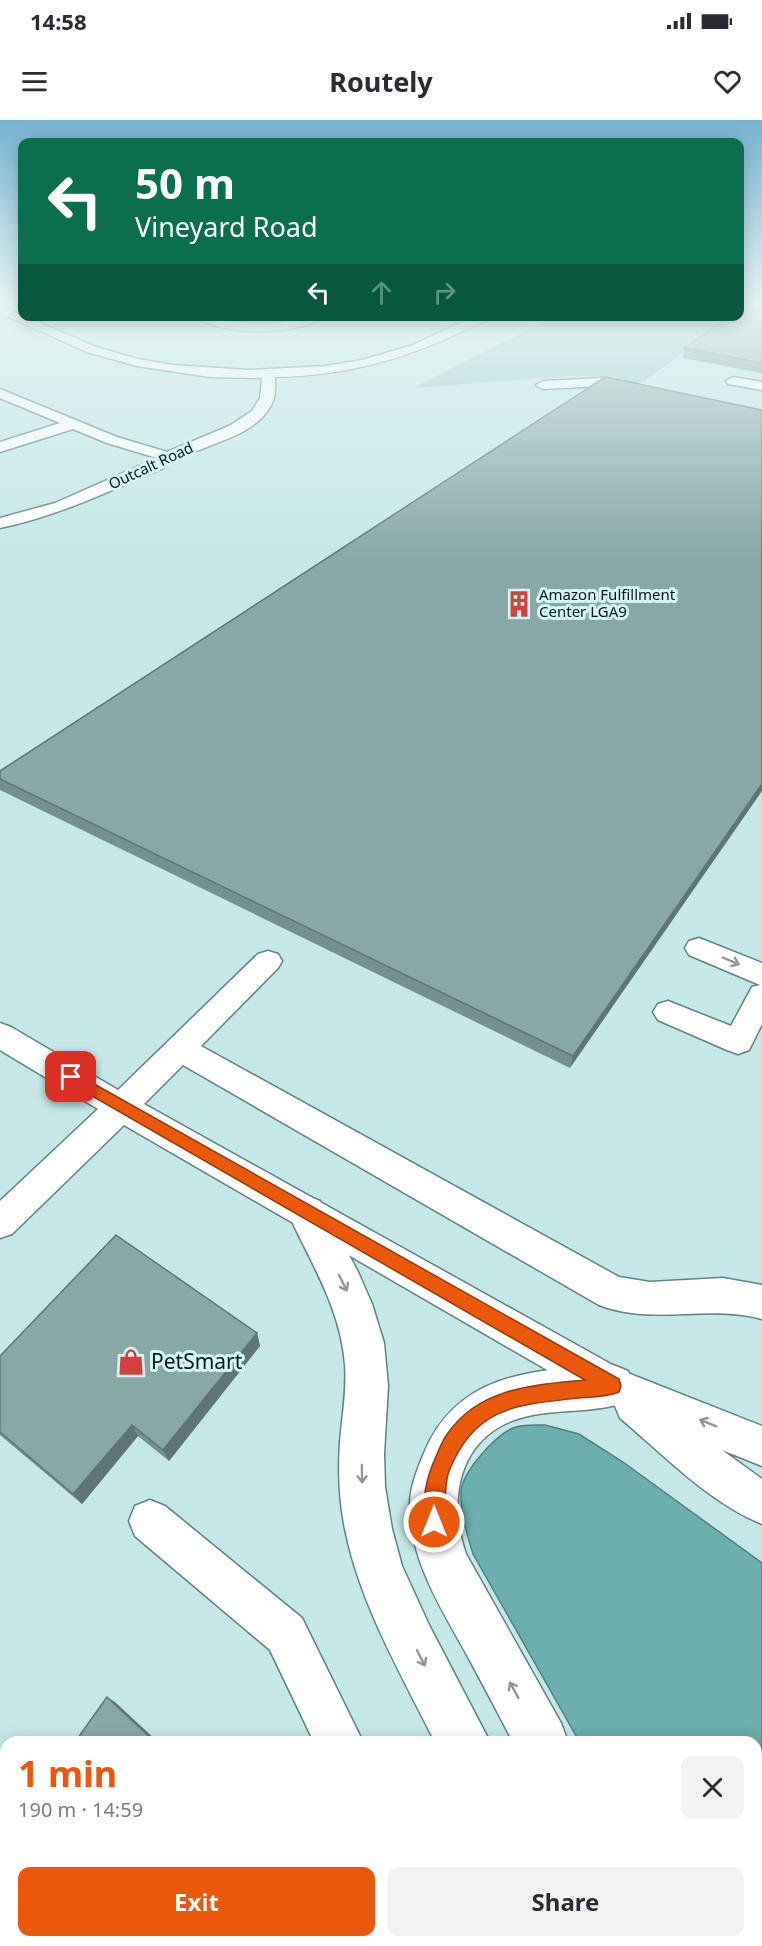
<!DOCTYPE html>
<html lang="en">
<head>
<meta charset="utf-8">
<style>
  :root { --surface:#fff; --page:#f2f2f3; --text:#2b2b33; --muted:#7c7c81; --accent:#ea580c }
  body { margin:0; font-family:"Noto Sans",sans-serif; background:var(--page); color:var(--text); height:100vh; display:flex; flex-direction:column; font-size:22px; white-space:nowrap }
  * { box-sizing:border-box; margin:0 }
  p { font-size:20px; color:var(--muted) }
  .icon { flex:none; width:33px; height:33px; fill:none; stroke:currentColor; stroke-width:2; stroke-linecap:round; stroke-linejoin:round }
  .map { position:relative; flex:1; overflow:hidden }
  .side { position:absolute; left:0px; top:1616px; width:762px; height:212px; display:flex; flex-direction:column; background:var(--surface); border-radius:18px 18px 0 0; box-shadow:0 3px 15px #0003 }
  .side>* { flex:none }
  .top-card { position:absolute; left:18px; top:18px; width:726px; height:183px; border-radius:12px; box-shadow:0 3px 15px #0003; background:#0b6e4f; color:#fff; overflow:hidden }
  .pin { position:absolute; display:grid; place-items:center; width:51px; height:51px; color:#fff; margin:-26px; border-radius:12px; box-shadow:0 3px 9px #0006 }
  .me { position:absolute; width:66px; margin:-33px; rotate:0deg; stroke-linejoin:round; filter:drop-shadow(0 0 4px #0008) }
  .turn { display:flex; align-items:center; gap:21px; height:126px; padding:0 18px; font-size:27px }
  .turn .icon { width:78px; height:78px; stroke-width:2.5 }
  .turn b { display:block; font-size:42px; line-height:51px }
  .lanes { display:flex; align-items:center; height:57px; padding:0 18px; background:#0003; justify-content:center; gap:30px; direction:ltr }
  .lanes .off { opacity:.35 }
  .round { display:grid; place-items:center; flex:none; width:63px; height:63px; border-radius:12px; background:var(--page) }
  .overview { display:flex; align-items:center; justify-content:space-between; height:102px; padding:0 18px }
  h1 { font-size:36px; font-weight:700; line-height:45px; color:var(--accent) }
  .button { display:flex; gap:12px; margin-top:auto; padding:12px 18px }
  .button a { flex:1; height:69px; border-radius:12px; background:var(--accent); color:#fff; font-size:24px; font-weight:700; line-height:69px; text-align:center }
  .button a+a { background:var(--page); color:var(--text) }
  .status { display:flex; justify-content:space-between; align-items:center; height:42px; padding:0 30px; background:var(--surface); direction:ltr }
  .status svg { height:16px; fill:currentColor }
  header { display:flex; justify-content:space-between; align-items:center; height:78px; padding:0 18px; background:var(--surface); font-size:27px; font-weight:700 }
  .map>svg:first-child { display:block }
  .green { fill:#9cc7c7 }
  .water { fill:#6caead; stroke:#4f8080; stroke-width:1.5 }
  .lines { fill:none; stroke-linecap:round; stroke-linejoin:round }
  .minor-casing { stroke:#628180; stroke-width:3 }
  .major-casing { stroke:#628180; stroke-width:3 }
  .minor { fill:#fff; fill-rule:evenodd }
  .major { fill:#fff; fill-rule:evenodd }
  .wall { fill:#759090 }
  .shaded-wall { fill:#5f7575 }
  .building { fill:#88a7a7; stroke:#5f7575; stroke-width:1.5 }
  .oneway { stroke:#919696 }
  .route { fill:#ea580c; stroke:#983908; stroke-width:1.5 }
  .labels { text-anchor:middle; stroke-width:6; stroke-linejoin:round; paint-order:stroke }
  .far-street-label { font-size:15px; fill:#0a1616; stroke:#d3f5f4 }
  .far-poi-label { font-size:15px; fill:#0a1616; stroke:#d3f5f4; text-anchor:start }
  .near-poi-label { font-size:21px; fill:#0a1616; stroke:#d3f5f4; text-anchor:start }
</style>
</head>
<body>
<div class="status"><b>14:58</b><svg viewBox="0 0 49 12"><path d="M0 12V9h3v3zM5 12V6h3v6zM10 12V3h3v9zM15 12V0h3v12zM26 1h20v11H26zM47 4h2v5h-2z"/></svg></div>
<header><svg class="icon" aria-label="menu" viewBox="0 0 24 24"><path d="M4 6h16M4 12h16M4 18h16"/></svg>Routely<svg class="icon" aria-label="heart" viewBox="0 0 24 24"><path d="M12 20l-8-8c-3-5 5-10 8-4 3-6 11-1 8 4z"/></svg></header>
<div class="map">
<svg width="762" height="1826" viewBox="0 0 762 1826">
  <rect width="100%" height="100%" fill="#c6e7e7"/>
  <!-- green -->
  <path class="green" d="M553,197h180l-92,66 -43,-7h-28l-156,12z"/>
  <!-- water -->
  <path class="water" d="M545,1305l34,9 44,28 139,101v383h-67l-2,-5h63v-199l-177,-1 -106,-187c-6,-20 -13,-41 -12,-63 2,-20 34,-55 52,-63 9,-4 23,-3 32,-3z"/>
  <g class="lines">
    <defs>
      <path id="minor" d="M0,186l96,41 42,12 34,6 77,5 77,-4 36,-6 51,-15 62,-29h17c-9,8 -23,12 -33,17 -59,28 -119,43 -184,44 0,10 1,20 -4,28 -18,36 -78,40 -108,63 -53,23 -105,48 -163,60v-10l55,-15 102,-45 -50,-15 -34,-14 -73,23v-10l60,-19 -60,-25v-9l117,48 50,15 62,-26 23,-15 8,-13 2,-20 -52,-1 -73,-11 -50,-14 -87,-39z
        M194,196c23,0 43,8 66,8 22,0 42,-8 65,-8 -25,20 -106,20 -131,0z
        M733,257l29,5v8l-34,-6 -2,-3z
        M601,258l37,6 7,4 -7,4 -37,-6 -58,3 -7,-4 7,-4z
        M699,818l63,25v61l-13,26 -11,4 -11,-4 -69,-30 -5,-8 5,-8 10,-3 63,25 21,-39 8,-2 -71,-30 -4,-7 4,-7z
        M268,831l10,3 4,7 -4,7 -77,78 418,231 31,5 73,-4 39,7v34c-56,-15 -108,7 -163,-14l-416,-240 -39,39 481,268 137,54v40l-40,-16 40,29v45c-54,-22 -98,-69 -142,-106l-5,-12 -16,-6 -475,-275 -112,109 -12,4v-37l98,-92 -98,-59v-27l11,4 107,63 140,-136z
        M150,1380l15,6 137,112 61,124h-49l-44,-92 -135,-114 -6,-15 6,-15z
        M0,1775l6,2v44h21l-2,5h-25z
        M394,1821h54l-2,5h-54z"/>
      <path id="major" d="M307,1076l13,5 38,71 14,32 12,39 4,43 -4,68 1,33 7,42 10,37 27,59 61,117h-55c-34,-68 -75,-138 -90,-213 -6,-29 -7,-58 -5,-87 2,-25 7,-51 5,-77 -4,-56 -34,-102 -57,-152l6,-12z
        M613,1245l15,6 6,15 -6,15c-30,12 -64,8 -95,14 -71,13 -88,78 -67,139l95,169 7,19h-55c-15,-29 -30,-57 -45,-85 -25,-46 -59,-97 -58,-152 0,-18 7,-35 14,-52 34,-82 112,-83 189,-88z
        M537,1821h59l2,5h-59z
        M622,1821h59l2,5h-59z"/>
    </defs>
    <!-- minor casing -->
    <use href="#minor" class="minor-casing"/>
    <!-- major casing -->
    <use href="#major" class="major-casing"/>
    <!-- minor -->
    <use href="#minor" class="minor"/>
    <!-- major -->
    <use href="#major" class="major"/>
  </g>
  <!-- wall -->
  <path class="wall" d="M762,183v70l-79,-15 1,-10z
    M762,290l-192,658 -570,-278v-19z
    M257,1213l3,13 -91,115 -31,-25 -56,68 -82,-69v-79z"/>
  <!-- shaded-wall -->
  <path class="shaded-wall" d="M762,664v7l-192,277 3,-12z
    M257,1213l3,13 -91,115 -6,-11z
    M132,1305l6,11 -56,68 -9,-10z
    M107,1577l8,5 43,40h-3z"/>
  <!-- building -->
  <path class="building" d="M752,183h10v60l-78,-15 47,-32h9v-5z
    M605,257l157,33v374l-189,272 -573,-277v-8z
    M116,1115l141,98 -94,117 -31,-25 -59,69 -73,-62v-76z
    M107,1577l48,45h-80z
    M6,1718v16l-6,-6v-2z
    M89,1821h195l-3,5h-187z"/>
  <!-- one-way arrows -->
  <defs><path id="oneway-shaft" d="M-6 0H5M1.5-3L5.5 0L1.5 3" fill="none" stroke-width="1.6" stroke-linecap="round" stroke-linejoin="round" transform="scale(1.5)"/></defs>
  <g class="oneway">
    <use href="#oneway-shaft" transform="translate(731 841) rotate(23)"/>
    <use href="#oneway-shaft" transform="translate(343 1163) rotate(63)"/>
    <use href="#oneway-shaft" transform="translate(708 1303) rotate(-158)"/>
    <use href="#oneway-shaft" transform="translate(362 1354) rotate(89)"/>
    <use href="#oneway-shaft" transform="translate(421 1538) rotate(63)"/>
    <use href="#oneway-shaft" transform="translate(514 1570) rotate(-119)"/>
  </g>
  <!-- sky -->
  <linearGradient id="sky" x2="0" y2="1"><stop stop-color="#76b2d0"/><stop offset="0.42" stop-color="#e5f4f4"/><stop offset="1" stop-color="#e5f4f4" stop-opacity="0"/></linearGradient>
  <rect width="762" height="438" fill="url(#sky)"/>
  <!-- route -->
  <path class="route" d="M71,951l548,308 2,7 -2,6c-12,5 -27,5 -41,6 -61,7 -103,8 -129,73 -7,19 0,40 -8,58l-7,3 -6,-3c-8,-18 -3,-45 4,-63 5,-11 9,-24 16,-33 32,-46 87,-48 137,-53l-519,-299 -2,-4 2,-4z"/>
  <!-- icons -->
  <defs>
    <symbol id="building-bare" viewBox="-9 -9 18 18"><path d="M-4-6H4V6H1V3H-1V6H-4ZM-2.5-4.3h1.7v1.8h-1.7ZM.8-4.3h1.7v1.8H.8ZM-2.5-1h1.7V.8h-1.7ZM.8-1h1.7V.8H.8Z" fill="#d1423e" stroke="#d3f5f4" stroke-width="2.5" paint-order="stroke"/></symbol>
    <symbol id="shop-bare" viewBox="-9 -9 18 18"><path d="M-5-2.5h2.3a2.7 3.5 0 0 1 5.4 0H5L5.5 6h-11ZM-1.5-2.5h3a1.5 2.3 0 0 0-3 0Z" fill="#d1423e" stroke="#d3f5f4" stroke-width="2.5" paint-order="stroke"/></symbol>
  </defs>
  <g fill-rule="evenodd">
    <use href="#building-bare" x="500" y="465" width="38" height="38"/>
    <use href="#shop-bare" x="112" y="1223" width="38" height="38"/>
  </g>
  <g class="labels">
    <!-- far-street labels -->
    <g class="far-street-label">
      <text transform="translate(151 346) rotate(-25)" y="5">Outcalt Road</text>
    </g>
    <!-- far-poi labels -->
    <g class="far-poi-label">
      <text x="539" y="480">Amazon Fulfillment<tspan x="539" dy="17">Center LGA9</tspan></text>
    </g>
    <!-- near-poi labels -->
    <g class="near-poi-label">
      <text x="151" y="1249">PetSmart</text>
    </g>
  </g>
</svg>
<div class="pin" style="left:71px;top:957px;background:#d93025"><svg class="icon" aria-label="arrive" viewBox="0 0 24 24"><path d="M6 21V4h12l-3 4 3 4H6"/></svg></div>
<svg class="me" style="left:434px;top:1402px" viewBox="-20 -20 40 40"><circle r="17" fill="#ea580c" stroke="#fff" stroke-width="3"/><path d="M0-11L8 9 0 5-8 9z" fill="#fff"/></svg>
<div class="top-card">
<div class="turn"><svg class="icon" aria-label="left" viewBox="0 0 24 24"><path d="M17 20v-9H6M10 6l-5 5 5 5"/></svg><div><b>50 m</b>Vineyard Road</div></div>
<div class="lanes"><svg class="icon" aria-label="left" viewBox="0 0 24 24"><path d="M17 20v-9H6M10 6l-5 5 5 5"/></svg><svg class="icon off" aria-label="ahead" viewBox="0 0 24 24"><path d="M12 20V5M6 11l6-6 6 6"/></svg><svg class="icon off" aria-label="right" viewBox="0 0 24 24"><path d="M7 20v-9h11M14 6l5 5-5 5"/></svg></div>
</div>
<section class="side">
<div class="overview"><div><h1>1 min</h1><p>190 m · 14:59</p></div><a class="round"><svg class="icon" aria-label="close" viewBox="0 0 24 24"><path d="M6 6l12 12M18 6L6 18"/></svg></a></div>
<div class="button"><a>Exit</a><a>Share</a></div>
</section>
</div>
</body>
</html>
